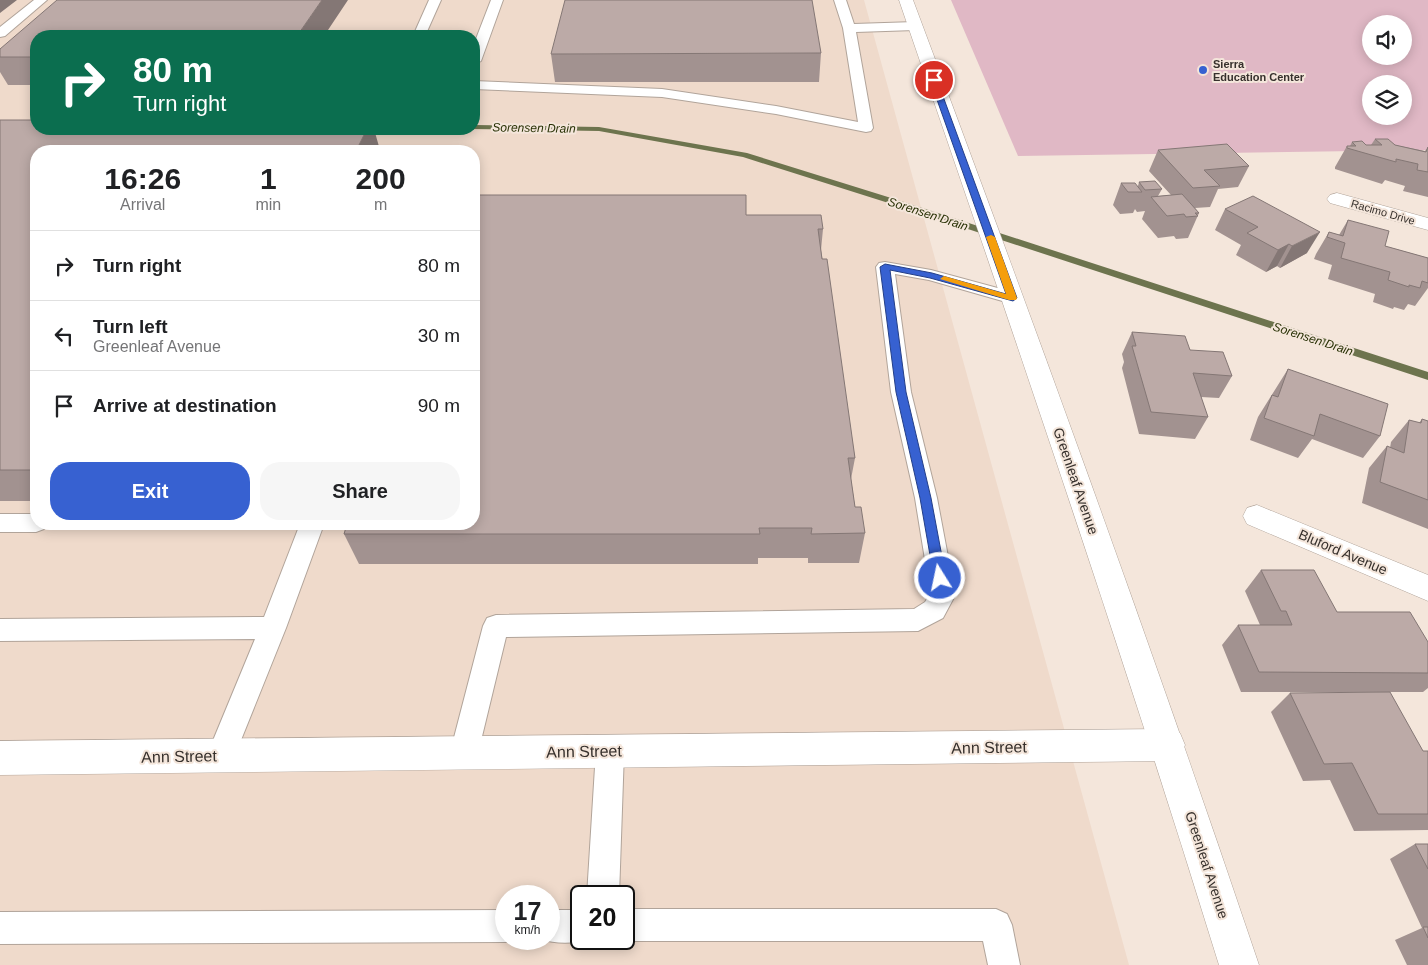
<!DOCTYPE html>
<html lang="en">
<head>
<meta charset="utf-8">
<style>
  :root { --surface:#fff; --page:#f6f6f6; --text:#202124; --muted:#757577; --line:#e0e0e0; --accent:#3761d1 }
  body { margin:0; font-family:Helvetica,sans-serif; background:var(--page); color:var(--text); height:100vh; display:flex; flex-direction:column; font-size:19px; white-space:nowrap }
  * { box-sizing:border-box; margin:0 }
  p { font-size:16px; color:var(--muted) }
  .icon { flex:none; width:28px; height:28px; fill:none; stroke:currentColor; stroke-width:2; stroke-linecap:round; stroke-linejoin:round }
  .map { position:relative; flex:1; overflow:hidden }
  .side { position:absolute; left:30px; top:145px; width:450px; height:385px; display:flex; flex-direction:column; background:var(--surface); border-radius:20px; box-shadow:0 2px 12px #0003 }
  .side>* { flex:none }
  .guide { position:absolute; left:30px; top:30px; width:450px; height:105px; border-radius:20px; box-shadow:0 2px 12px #0003; background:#0b6e4f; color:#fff; overflow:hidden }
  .controls { position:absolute; left:1362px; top:15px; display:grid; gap:10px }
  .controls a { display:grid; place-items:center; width:50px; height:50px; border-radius:50%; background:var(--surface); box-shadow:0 2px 12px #0003; font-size:25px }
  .speed { position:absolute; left:495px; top:885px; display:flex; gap:10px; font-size:25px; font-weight:700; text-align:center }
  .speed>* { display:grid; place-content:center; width:65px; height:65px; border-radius:50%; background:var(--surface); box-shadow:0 2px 12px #0003; line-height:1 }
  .speed small { font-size:12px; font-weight:400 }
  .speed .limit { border:2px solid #111; border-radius:8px; background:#fff; color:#111 }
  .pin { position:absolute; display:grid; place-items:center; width:42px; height:42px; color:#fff; margin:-21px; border:2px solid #fff; border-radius:50%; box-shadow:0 1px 5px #0007 }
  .me { position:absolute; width:55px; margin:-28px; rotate:350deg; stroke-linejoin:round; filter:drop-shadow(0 0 4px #0008) }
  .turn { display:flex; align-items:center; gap:18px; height:105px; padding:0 20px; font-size:22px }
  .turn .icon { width:65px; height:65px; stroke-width:2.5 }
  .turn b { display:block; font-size:35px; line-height:42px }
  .eta { display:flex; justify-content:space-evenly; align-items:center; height:85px; text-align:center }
  .eta b { font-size:30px; font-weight:800; line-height:35px }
  .primary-button { display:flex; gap:10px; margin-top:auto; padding:10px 20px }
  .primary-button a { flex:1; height:58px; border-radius:20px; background:var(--accent); color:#fff; font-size:20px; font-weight:800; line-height:58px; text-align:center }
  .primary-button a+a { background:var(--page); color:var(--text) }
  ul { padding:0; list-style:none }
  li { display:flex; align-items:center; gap:15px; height:70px; padding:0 20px; border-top:1px solid var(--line) }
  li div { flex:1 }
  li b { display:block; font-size:19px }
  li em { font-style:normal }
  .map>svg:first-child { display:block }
  .built { fill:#efdacb; fill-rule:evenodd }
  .green { fill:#e0b8c5; fill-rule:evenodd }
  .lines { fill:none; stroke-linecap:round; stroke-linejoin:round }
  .stream { fill:#6d744e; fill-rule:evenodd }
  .service-casing { stroke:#b1a49a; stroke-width:2 }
  .minor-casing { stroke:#b1a49a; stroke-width:1 }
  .secondary-casing { stroke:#b1a49a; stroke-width:1 }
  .service { fill:#fff; fill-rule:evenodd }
  .minor { fill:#fff; fill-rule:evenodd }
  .secondary { fill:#fff; fill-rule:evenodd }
  .wall { fill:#a29290 }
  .shaded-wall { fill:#847775 }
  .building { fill:#bcaaa7; stroke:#847775 }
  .route { fill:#3761d1; stroke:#243f88 }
  .slow { fill:#f59e0b }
  .poi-dot { fill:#3761d1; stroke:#f4e6db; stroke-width:2 }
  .labels { text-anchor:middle; stroke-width:4; stroke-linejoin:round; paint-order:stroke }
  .far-poi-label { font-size:11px; font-weight:bold; fill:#36302c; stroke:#f4e6db; text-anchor:start }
  .far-street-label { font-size:11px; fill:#36302c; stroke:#f4e6db }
  .far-water-label { font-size:12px; font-style:italic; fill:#293206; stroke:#f4e6db }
  .street-label { font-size:14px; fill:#36302c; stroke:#f4e6db }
  .near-street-label { font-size:16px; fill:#36302c; stroke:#f4e6db }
</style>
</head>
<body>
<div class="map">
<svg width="1428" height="965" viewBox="0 0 1428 965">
  <rect width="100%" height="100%" fill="#f4e6db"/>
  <!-- built -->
  <path class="built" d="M0,0h864l265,965h-1129zM36,36h438v93h-438zM36,151h438v373h-438zM506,896h43v43h-43zM581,896h43v43h-43z"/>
  <!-- green -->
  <path class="green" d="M951,0h477v150l-410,6zM1371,24h33v32h-33zM1371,84h33v32h-33z"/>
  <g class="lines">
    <!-- stream -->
    <path class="stream" d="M474,125l125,2 148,26 157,49 524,170v8l-530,-174 -155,-49 -144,-26 -128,-2h3z"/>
    <defs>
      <path id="service" d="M34,0h13l-42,36 -5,1v-10z
        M429,0h12l-16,36h-12z
        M491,0h12l-22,61 -7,4v-21z
        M834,0h12l8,24 61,-2 6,4 -6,4 -59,2 17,96 -2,3 -5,1 -90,-18 -114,-17 -188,-8v-8l188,8 114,17 82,16 -15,-94z
        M885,262l46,8 89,24 2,4 -2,4 -7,2 -84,-24 -34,-6 16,118 26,106 15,80 6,12 -15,28 -25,13 -412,6 -28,116 -4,10 -10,3 -10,-3 -4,-10 33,-127 4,-8 9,-3 418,-6 11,-7 8,-13 -5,-11 -13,-80 -24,-106 -15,-125 3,-4z
        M0,514h36v10h11l-3,5 -8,3h-36z
        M300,524h24l-38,104 -51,127 -4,10 -10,4 -10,-4 -4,-10 48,-116 -255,2v-22l264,-2z
        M610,738l10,3 4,10 -5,145h-32l9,-145 4,-10z
        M624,909h372l11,5 5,11 8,40h-32l-5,-24h-359l-6,-2h6z
        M506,910v29h8l-8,3 -506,2v-32z
        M549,910h32v29h8c-14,5 -34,5 -48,0h8z"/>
      <path id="minor" d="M1337,193l91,25v12l-98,-27 -3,-4 3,-4z
        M1257,505l171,70v26l-181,-77 -4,-8 4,-8z
        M1168,729l12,4 5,12 -5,12 -12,4 -1168,14v-34z"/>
      <path id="secondary" d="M899,0h14c120,320 237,641 346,965h-40c-100,-324 -210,-645 -320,-965z"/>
    </defs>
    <!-- service casing -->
    <use href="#service" class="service-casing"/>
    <!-- minor casing -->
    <use href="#minor" class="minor-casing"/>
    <!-- secondary casing -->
    <use href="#secondary" class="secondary-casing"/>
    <!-- service -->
    <use href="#service" class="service"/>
    <!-- minor -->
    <use href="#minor" class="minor"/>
    <!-- secondary -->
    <use href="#secondary" class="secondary"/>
  </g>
  <!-- wall -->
  <path class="wall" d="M36,36v49h-28l-8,-13v-23z
    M821,53l-2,29h-264l-4,-28z
    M0,120l380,30 -1,1h-343v350h-36z
    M1375,139l20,6 30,6 3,-4v50l-25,-6 2,-5 -20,-6 -3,4 -47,-15v-2l12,-21h3l2,-4 14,3h5z
    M1158,150l91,16 -11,21 -20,2 -8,18 -15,1 4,5 -11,25 -12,1 -2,-3 -16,2 -16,-19 3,-8 -8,1 -2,-3 -2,4 -13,1 -7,-9 8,-22 17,3 1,-4 23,7 -4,7 13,-1 -22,-24z
    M1225,209l82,44 -27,15 -3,-2 -11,6 -30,-17 5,-10 -26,-15z
    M746,215l77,14 -2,21 34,208 -4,21 4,28 10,26 -6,30h-51v-5h-50v6h-399l-15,-30z
    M1348,220l37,26 43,12v30l-13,18 -7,-2 -4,6 -10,-3 -1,2 -20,-7 2,-8 -47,-15 4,-14 -18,-6 2,-5 13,-22 10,3z
    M1132,332l58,18 42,26 -13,22 -18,-1 7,20 -13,22 -56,-5 -17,-66 2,-6 -2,-8z
    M1288,369l92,67 -17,22 -51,-19 -14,19 -48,-18 8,-23z
    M1422,419l6,2v108l-66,-26 7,-35 18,-22 3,2 1,-6 18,-22 10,3z
    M1261,570l76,42 91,30v46l-5,4h-182l-19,-47 16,-20h22l-15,-34z
    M1290,693l133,58h5v79l-74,1 -24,-51 -27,1 -32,-69z
    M1415,844h13v121h-21l-12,-25 27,-12 -32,-69z"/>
  <!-- shaded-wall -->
  <path class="shaded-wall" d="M0,0h17l-17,13z
    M322,0h26l-24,36h-27z
    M367,129h7l6,21 -1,1h-23z
    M1320,232l-13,21 -27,15 12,-22z
    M1289,244l-12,22 -11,6 12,-22z"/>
  <!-- building -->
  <path class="building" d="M57,0h265l-25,36h-261v21h-36v-8z
    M565,0h247l9,53 -270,1z
    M0,120h36v9h331l-11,22h-320v319h-36z
    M1375,139h13l7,6 31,7 2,-5v25l-11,-2 1,-6 -22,-5v3l-49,-14v-2h9l-4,-4 10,-1 4,4h16z
    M1227,144l22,22 -45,4 16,16 -27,2 -35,-38z
    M1155,181l7,8 -17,1 -6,-8z
    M1121,183h14l7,9h-14z
    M1182,194l17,19h-4l3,3 -12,1 -2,-3 -17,2 -16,-19z
    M474,195h272v20h75l2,14h-5l4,30h5l28,199h-7l7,49h6l4,26 -54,1 1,-6h-53l1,6h-416l3,-10h127z
    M1253,196l67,36 -28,14 -3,-2 -11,6 -31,-17 11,-6 -33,-18z
    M1348,220l41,11 -4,15 43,12v25l-6,-2 -2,7 -11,-3v2l-21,-7 2,-8 -49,-14 4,-15 -18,-6 2,-5 14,4z
    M1132,332l53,4 5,14 33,2 9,24 -39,-3 15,44 -57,-5 -19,-66h4z
    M1288,369l100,35 -8,32 -60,-22 -6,22 -50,-18 8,-23 6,2z
    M1422,419l6,2v79l-48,-18 7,-36 17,7 5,-33 12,3z
    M1261,570h53l23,42h73l18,30v31l-169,-1 -21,-47h54l-6,-14h-5z
    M1390,692l33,59h5v63h-50l-26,-51 -28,1 -34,-71z
    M1415,844h13v25z
    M1423,927h5v11z"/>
  <!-- route -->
  <path class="route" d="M934,78l3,2 80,218 -4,3 -83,-23 -40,-8 16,122 25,106 15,80 -1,4h-9l-2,-4 -14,-80 -24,-106 -16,-125 5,-3 47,9 74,21 -76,-214z"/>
  <!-- slow -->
  <path class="slow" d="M991,235l4,2 22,61 -1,2h-7l-69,-21 4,-3 62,18 -20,-57z"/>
  <!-- markers -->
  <circle class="poi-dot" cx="1203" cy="70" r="5"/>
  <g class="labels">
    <!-- far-poi labels -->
    <g class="far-poi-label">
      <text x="1213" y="68">Sierra<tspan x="1213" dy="13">Education Center</tspan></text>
    </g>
    <!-- far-street labels -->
    <g class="far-street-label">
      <text transform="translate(1383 212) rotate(16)" y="4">Racimo Drive</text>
    </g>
    <!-- far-water labels -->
    <g class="far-water-label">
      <text transform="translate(534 128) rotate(1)" y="4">Sorensen Drain</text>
      <text transform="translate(928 214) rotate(18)" y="4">Sorensen Drain</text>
      <text transform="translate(1313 339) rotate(18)" y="4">Sorensen Drain</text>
    </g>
    <!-- street labels -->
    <g class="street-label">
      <text transform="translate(1076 481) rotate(71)" y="5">Greenleaf Avenue</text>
      <text transform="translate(1343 552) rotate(23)" y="5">Bluford Avenue</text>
      <text transform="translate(1207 865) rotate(72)" y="5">Greenleaf Avenue</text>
    </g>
    <!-- near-street labels -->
    <g class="near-street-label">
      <text transform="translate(989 747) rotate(-1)" y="6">Ann Street</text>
      <text transform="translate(584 751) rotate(-1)" y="6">Ann Street</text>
      <text transform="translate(179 756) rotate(-1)" y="6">Ann Street</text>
    </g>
  </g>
</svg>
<div class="controls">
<a><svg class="icon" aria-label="sound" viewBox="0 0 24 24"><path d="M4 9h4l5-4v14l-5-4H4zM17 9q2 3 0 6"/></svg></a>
<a><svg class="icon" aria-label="layers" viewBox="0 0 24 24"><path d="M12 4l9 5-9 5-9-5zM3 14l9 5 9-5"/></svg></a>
</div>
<div class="speed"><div>17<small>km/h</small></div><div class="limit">20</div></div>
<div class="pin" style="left:934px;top:80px;background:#d93025"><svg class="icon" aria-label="arrive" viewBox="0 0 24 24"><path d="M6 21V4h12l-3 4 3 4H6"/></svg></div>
<svg class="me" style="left:940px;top:578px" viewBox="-20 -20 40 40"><circle r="17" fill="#3761d1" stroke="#fff" stroke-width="3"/><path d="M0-11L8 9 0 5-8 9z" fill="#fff"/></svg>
<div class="guide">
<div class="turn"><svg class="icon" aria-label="right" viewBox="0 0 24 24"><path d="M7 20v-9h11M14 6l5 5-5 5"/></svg><div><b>80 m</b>Turn right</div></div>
</div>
<section class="side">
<div class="eta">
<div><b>16:26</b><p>Arrival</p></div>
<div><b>1</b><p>min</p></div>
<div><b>200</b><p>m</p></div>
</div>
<ul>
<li><svg class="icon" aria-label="right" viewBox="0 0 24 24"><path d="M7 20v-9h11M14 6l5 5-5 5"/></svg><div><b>Turn right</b></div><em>80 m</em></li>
<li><svg class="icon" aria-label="left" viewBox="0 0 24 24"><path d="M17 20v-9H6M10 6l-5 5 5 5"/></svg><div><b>Turn left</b><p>Greenleaf Avenue</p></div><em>30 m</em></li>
<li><svg class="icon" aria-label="arrive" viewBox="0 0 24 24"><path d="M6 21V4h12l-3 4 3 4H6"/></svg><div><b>Arrive at destination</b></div><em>90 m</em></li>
</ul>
<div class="primary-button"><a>Exit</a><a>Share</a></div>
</section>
</div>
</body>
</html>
